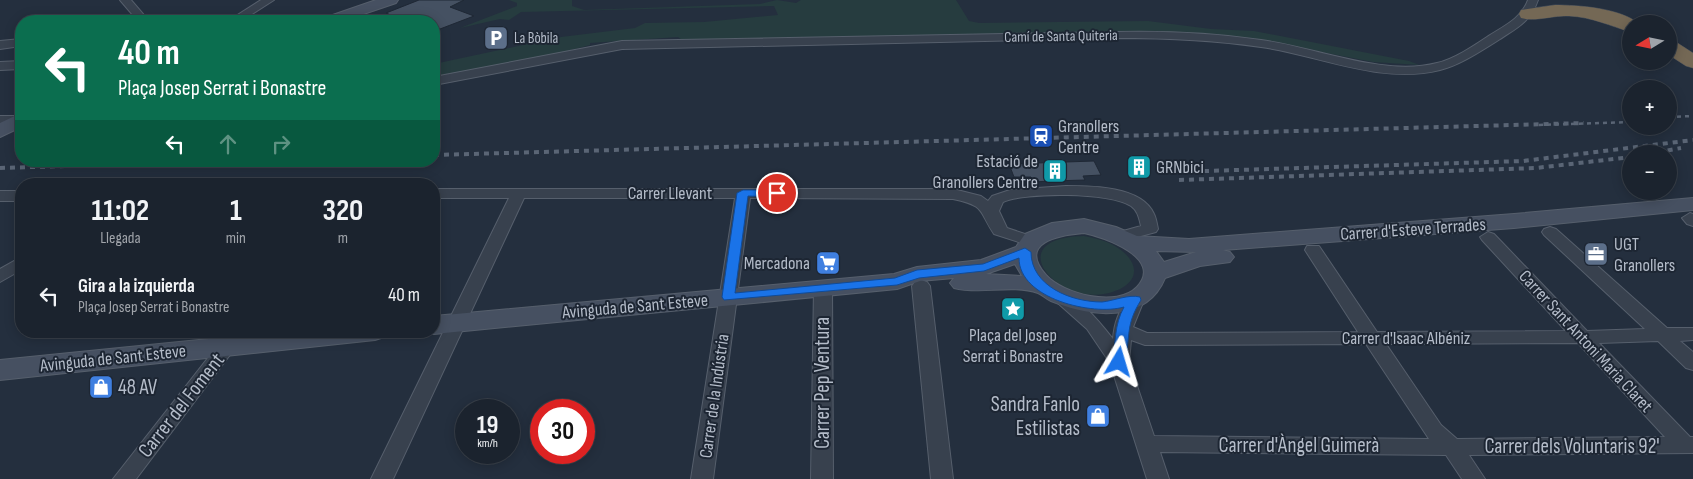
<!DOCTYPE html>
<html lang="es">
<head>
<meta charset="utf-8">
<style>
  :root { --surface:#1b232e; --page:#242b36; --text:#f1f3f6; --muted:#a0a4aa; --line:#39404a }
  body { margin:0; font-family:"Sofia Sans Condensed",sans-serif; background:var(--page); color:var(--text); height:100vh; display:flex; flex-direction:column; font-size:19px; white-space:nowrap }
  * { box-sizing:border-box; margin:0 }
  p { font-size:16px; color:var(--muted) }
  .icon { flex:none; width:28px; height:28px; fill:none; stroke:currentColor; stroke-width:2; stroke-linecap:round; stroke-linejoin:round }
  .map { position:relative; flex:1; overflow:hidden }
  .side { position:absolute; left:15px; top:178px; width:425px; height:160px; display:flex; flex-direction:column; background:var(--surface); border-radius:20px; box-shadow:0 2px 12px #0003,0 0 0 1px var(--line) }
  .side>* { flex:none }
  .hud { position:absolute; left:15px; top:15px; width:425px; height:152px; border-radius:20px; box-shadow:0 2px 12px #0003,0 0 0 1px var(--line); background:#0b6e4f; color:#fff; overflow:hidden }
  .needle { width:32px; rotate:260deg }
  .controls { position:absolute; left:1622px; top:15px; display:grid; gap:10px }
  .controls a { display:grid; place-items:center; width:55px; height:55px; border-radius:50%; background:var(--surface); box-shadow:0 2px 12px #0003,0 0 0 1px var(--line); font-size:25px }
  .speed { position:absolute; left:455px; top:399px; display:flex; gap:10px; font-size:25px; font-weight:700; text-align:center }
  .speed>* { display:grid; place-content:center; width:65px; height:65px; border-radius:50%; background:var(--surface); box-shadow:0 2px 12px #0003,0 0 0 1px var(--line); line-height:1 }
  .speed small { font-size:12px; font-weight:400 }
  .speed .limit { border:8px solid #d22; background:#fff; color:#111 }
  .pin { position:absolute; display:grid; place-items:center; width:42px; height:42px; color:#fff; margin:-21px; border:2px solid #fff; border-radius:50%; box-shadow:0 1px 5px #0007 }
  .me { position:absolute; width:55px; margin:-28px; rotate:7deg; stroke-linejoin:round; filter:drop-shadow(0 0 4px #0008) }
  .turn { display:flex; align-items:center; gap:18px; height:105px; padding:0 20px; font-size:22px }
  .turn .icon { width:65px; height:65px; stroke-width:2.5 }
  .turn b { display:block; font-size:35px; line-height:42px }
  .lanes { display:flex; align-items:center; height:48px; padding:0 20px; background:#0003; justify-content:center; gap:25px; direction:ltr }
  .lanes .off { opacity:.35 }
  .eta { display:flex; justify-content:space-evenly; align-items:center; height:85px; text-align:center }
  .eta b { font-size:30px; font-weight:700; line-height:35px }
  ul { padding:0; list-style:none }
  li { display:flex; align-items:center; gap:15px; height:65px; padding:0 20px }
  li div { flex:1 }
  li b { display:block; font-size:19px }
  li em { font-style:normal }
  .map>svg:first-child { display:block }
  .green { fill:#263c3f }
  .building { fill:#455162; stroke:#1f2835 }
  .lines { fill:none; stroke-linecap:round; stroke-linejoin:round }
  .street-casing { stroke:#565f6c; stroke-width:2 }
  .secondary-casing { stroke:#565f6c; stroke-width:2 }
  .highway-casing { stroke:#434c59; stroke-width:1 }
  .street { fill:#38414e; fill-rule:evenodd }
  .secondary { fill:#465061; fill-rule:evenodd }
  .highway { fill:#746855; fill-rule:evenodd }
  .rail-far1 { stroke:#5a6575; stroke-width:2.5; stroke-dasharray:4 4; stroke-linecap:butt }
  .rail { stroke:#5a6575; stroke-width:4; stroke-dasharray:5 5; stroke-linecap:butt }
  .route { fill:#1a73e8; stroke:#114b97 }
  .labels { text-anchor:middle; stroke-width:4; stroke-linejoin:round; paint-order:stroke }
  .far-street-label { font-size:15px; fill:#b4bcc9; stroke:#1d2633 }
  .far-poi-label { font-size:15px; fill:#b4bcc9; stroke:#1d2633; text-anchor:start }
  .poi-label { font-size:18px; fill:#b4bcc9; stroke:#1d2633; text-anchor:start }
  .street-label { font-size:18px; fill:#b4bcc9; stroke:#1d2633 }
  .near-street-label { font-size:21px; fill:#b4bcc9; stroke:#1d2633 }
  .near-poi-label { font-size:21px; fill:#b4bcc9; stroke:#1d2633; text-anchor:start }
</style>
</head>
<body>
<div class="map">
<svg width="1693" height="479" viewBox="0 0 1693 479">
  <rect width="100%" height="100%" fill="#242f3e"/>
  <!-- green -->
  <path class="green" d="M509,0h63v6l12,4 176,-6 17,-4 19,3 5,-3h155l13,21 10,2 169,-2 63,8 43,2 155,30 10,4 -46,-3 -123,-24 -101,-7 -466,10 -5,-4 -88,6v2l-34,9 -122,23v-13l127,-27 74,-9 10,-5 59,-1 74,-7 -4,-9 -253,6 -12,8 -9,-1 -40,9 57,-22v-3z
    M1084,236c10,2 20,4 29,9 24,13 31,35 2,46 -53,21 -120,-53 -31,-55z"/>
  <!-- building -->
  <path class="building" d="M419,0h45l-14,7 24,9 -34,13 -6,-2v-6h-29l-19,-8z
    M1094,161l7,14 -18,1 2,4 -34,1 -18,1 -2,-5h-17l-5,-13z"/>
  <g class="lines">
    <defs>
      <path id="street" d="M120,0h11l18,21h-11z
        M261,0h13l-33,21h-13z
        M1528,0h10c-8,23 -22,28 -41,41 -18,11 -37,24 -57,29 -59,15 -122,-15 -179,-23 -48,-7 -96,-9 -144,-9l-495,11 -188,36v-8l188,-36 495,-9c48,-1 96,1 144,8 54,7 122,37 176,23 17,-4 35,-16 50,-26 17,-11 34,-18 41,-37z
        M21,39v7l-21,3v-8z
        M21,61v8l-21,1v-8z
        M0,116h21v8h-21z
        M1066,186c25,0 76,0 88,28 2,4 3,10 4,15l-2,3 -34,9 -6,-2 -2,-3 2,-3 25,-7c-2,-8 -3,-15 -10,-20 -20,-14 -107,-14 -128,-4l-4,9 8,17 30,10 2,3 -8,5 -37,-12c-16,-24 -8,-28 -41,-35l-203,-1 -37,281h-22l44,-281h-211l-131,281h-22l138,-281h-75v-9h519l28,7 7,5 4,-5 18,-6z
        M0,191h21v10h-21z
        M1690,213l3,1v12l-6,-2 -5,-6z
        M1550,227l6,2 111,99h26v12l-13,1 13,11v18l-7,-2 -28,-27 -59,2 91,94h3v16l-224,2 16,24h-23l-16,-24 -286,-3 9,27h-22l-37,-116 -23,-34 -36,-32 3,-4c19,-5 48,32 59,46 1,-16 6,-28 16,-43h12l3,4 -11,27 14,6 211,-1 -53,-82 2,-4h12l58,86 189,-1 -84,-91 -2,-3 8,-5 6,2 93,97 58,-2 -101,-94 -2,-3 2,-3zM1131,340l14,5 221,-1 63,95 -275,-3 -25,-74zM1578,343l87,94 -208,2 -16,-14 -55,-81z
        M21,257v13l-21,12v-13z
        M921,280l6,2 3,4 23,193h-22l-19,-193 3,-4z
        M823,282l6,2 3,4 1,191h-22l3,-191 3,-4z
        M229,331h19l-112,148h-23z"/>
      <path id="secondary" d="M376,0h22l-2,3 -53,18h-22l3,-3z
        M21,113v14l-21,10v-14z
        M1693,198v12l-179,18 -291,22 7,2 4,5 -4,5 -30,4 -35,12c-19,46 -75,39 -114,23 -5,-2 -8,-6 -13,-8 -27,-9 -58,2 -84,-5l-4,-5 4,-5 -34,3 -23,8 -463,45 -8,-3h8v-15l460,-42 23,-7 64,-7 35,-13 9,-13 27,-11 32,-4 32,8 21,9 52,3 325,-25zM1084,233c20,4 80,25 53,54 -20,21 -74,7 -91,-12 -29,-33 14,-40 38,-42zM1156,251l40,1 -32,10zM1015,264l7,12 -36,-2z
        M288,331h100l-4,6 -9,3 -375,40v-20z"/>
      <path id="highway" d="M1555,5c23,0 66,3 84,19h-8v8c-21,-6 -39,-15 -62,-16 -15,-1 -33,6 -48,2l-2,-4 2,-4z
        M1669,40l7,2 17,11v15l-7,-2 -17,-11z"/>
    </defs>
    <!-- street casing -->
    <use href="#street" class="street-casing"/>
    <!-- secondary casing -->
    <use href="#secondary" class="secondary-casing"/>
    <!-- highway casing -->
    <use href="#highway" class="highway-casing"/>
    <!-- street -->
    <use href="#street" class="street"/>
    <!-- secondary -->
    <use href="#secondary" class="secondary"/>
    <!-- highway -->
    <use href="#highway" class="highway"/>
    <!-- rail-far1 -->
    <path class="rail-far1" d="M1669,117l24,-1
      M1539,125l92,-3"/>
    <!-- rail -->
    <path class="rail" d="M1648,154l33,-6
      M434,155l1150,-32
      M0,168l233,-7
      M1174,172l349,-11 170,-21
      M1179,180l357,-12 95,-11"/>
  </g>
  <!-- route -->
  <path class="route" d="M743,190h34l5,3 -5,4 -29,-1 -13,97 160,-15 22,-8 66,-6 42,-16 6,4c0,34 40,50 71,50 11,-1 27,-8 38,-5l1,3c-16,26 -10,34 -16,62l-6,5 -7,-5c4,-19 2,-37 12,-55 -31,9 -105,-8 -105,-49l-35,13 -65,7 -22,7 -173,15 -2,-3 15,-104z"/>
  <!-- icons -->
  <defs>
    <symbol id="parking-square" viewBox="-11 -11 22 22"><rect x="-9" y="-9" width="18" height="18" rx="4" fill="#5c6f8a" stroke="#1d2633"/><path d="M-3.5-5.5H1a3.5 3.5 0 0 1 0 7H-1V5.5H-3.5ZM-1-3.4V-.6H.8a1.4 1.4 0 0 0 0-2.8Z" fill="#fff"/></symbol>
    <symbol id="station-square" viewBox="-11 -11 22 22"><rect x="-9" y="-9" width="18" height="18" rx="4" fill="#1a4fb4" stroke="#1d2633"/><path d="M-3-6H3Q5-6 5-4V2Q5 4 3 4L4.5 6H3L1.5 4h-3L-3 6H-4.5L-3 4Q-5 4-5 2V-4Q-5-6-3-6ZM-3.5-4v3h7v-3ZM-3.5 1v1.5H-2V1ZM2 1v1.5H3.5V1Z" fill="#fff"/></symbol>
    <symbol id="building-square" viewBox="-11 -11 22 22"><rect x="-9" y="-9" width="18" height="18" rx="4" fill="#0f9aa8" stroke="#1d2633"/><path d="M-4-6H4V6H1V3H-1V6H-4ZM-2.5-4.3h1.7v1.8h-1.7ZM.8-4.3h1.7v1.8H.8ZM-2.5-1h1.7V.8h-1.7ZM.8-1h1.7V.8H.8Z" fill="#fff"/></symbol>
    <symbol id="office-square" viewBox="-11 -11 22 22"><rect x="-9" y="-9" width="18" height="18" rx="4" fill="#5c6f8a" stroke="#1d2633"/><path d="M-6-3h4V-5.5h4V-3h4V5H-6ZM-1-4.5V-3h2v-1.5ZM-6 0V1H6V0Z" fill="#fff"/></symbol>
    <symbol id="supermarket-square" viewBox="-11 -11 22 22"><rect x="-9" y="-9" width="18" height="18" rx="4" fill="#3f7fe0" stroke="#1d2633"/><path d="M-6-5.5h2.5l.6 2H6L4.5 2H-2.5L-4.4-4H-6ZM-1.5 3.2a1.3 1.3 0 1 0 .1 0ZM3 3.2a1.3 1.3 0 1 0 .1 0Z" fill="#fff"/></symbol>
    <symbol id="sight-square" viewBox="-11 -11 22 22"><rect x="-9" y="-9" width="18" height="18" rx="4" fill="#0f9aa8" stroke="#1d2633"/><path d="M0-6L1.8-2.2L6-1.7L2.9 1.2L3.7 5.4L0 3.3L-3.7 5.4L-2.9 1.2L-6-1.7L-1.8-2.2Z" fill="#fff"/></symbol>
    <symbol id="shop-square" viewBox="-11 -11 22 22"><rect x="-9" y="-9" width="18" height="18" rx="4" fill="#3f7fe0" stroke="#1d2633"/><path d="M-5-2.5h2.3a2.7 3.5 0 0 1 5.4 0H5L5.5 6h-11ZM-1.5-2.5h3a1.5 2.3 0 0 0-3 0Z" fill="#fff"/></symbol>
  </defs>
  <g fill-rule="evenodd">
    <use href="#parking-square" x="482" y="24" width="28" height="28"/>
    <use href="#station-square" x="1027" y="122" width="28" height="28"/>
    <use href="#building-square" x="1125" y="153" width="28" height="28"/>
    <use href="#building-square" x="1041" y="157" width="28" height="28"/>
    <use href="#office-square" x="1582" y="240" width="28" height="28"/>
    <use href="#supermarket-square" x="814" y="249" width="28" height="28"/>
    <use href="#sight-square" x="999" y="295" width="28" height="28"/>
    <use href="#shop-square" x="87" y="373" width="28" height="28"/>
    <use href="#shop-square" x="1084" y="402" width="28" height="28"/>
  </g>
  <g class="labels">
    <!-- far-street labels -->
    <g class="far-street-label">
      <text transform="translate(1061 36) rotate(-1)" y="5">Camí de Santa Quiteria</text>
    </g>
    <!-- far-poi labels -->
    <g class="far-poi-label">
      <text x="514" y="43">La Bòbila</text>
    </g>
    <!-- poi labels -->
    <g class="poi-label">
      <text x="1058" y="132">Granollers<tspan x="1058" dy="21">Centre</tspan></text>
      <text x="1038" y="167" text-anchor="end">Estació de<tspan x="1038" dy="21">Granollers Centre</tspan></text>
      <text x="1156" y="173">GRNbici</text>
      <text x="1614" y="250">UGT<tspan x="1614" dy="21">Granollers</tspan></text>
      <text x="810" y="269" text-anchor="end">Mercadona</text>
      <text x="1013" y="341" text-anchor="middle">Plaça del Josep<tspan x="1013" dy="21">Serrat i Bonastre</tspan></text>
    </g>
    <!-- street labels -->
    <g class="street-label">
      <text x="670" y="199">Carrer Llevant</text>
      <text transform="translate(1413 229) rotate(-4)" y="6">Carrer d'Esteve Terrades</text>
      <text transform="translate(635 306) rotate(-5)" y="6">Avinguda de Sant Esteve</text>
      <text x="1406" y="344">Carrer d'Isaac Albéniz</text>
      <text transform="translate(1586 341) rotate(47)" y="6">Carrer Sant Antoni Maria Claret</text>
      <text transform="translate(113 358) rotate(-6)" y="6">Avinguda de Sant Esteve</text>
      <text transform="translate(714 396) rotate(-82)" y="6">Carrer de la Indústria</text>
    </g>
    <!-- near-street labels -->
    <g class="near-street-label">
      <text transform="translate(822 383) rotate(-90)" y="7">Carrer Pep Ventura</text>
      <text transform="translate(181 405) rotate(-52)" y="7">Carrer del Foment</text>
      <text x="1299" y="452">Carrer d'Àngel Guimerà</text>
      <text x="1572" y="453">Carrer dels Voluntaris 92'</text>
    </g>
    <!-- near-poi labels -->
    <g class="near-poi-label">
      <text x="118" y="394">48 AV</text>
      <text x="1080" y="411" text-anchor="end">Sandra Fanlo<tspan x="1080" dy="24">Estilistas</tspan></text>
    </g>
  </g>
</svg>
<div class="controls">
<a><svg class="needle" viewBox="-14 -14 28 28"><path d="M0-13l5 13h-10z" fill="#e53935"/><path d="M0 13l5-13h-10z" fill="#a0a4aa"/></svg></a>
<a>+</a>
<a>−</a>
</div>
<div class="speed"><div>19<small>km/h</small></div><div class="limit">30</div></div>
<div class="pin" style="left:777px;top:193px;background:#d93025"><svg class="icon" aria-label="arrive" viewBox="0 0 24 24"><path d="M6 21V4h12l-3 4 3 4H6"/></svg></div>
<svg class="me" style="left:1119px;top:362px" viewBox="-20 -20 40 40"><path d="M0-17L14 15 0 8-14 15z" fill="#1a73e8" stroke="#fff" stroke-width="4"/></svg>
<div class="hud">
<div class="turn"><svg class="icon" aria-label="left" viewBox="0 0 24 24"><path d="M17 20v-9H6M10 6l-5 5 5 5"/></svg><div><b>40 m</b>Plaça Josep Serrat i Bonastre</div></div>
<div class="lanes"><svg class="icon" aria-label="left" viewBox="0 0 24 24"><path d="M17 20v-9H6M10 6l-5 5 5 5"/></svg><svg class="icon off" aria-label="ahead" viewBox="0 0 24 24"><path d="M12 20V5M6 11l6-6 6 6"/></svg><svg class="icon off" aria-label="right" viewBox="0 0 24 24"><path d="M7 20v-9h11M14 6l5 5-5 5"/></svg></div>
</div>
<section class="side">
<div class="eta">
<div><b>11:02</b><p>Llegada</p></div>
<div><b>1</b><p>min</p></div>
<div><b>320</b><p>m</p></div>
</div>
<ul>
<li><svg class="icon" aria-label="left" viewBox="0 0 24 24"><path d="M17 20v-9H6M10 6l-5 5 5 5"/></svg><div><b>Gira a la izquierda</b><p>Plaça Josep Serrat i Bonastre</p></div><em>40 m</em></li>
</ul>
</section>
</div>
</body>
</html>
